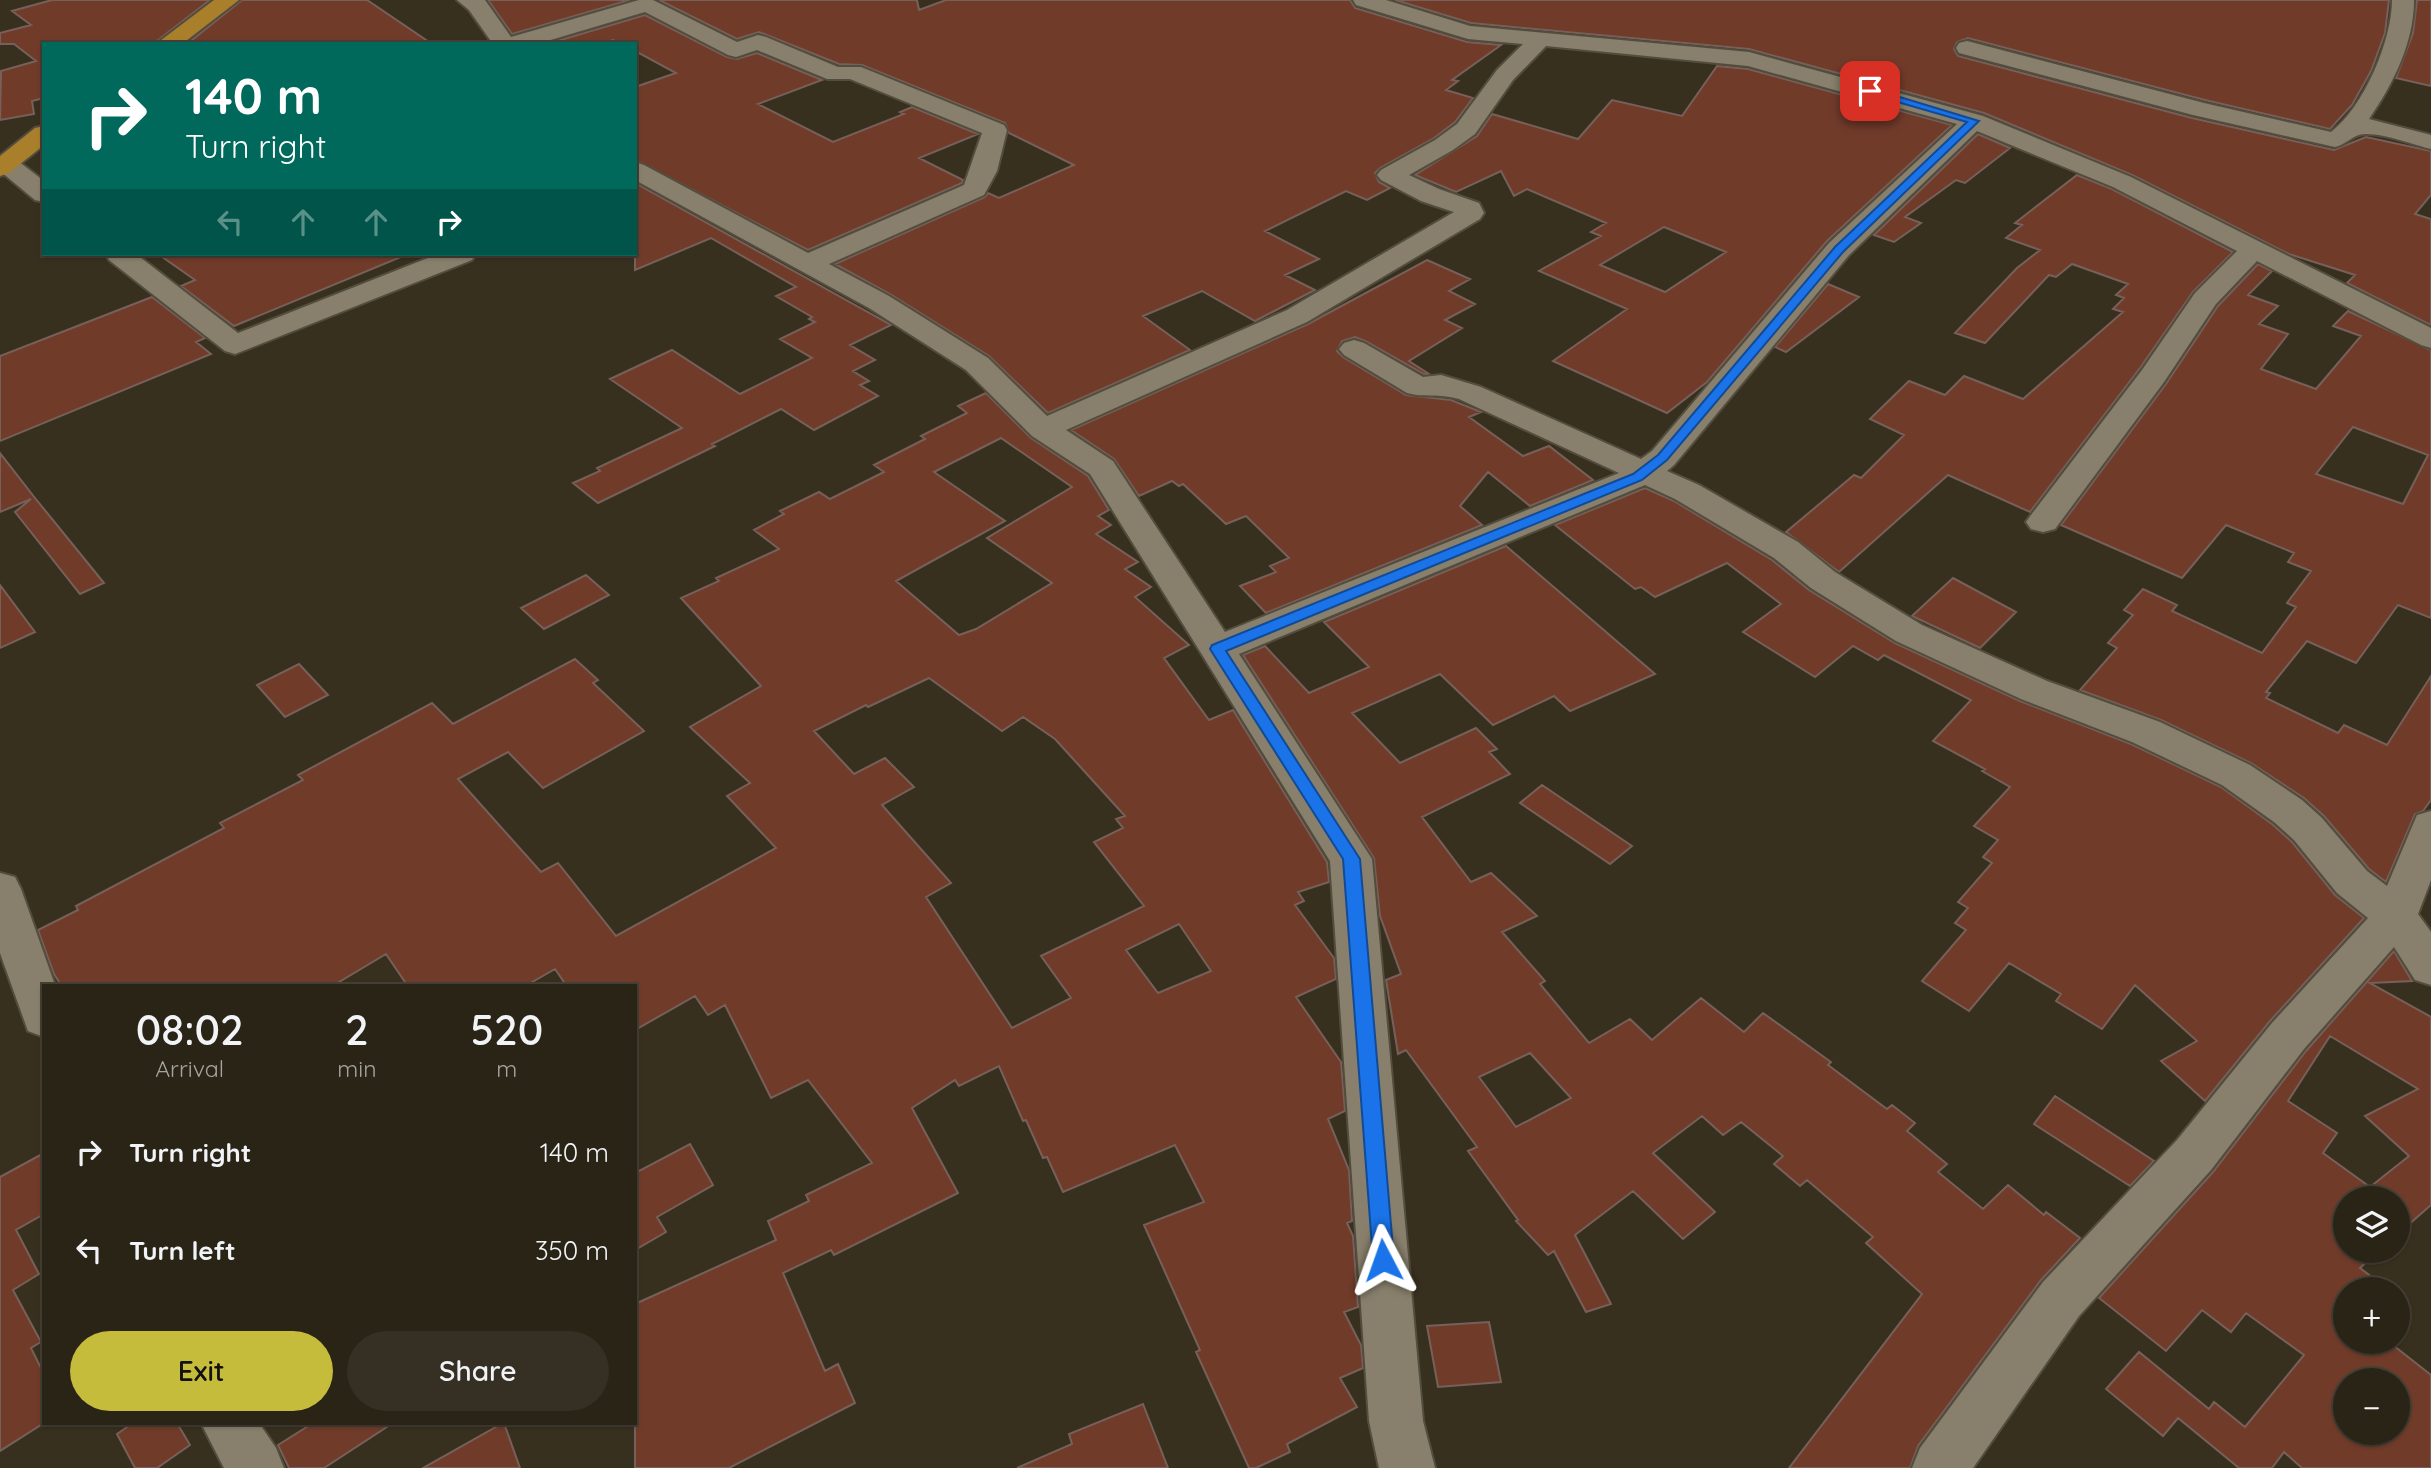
<!DOCTYPE html>
<html lang="en">
<head>
<meta charset="utf-8">
<style>
  :root { --surface:#2a2417; --page:#363024; --text:#f1f3f6; --muted:#a5a4a1; --line:#464136; --accent:#c6bc3c }
  body { margin:0; font-family:Quicksand,sans-serif; background:var(--page); color:var(--text); height:100vh; display:flex; flex-direction:column; font-size:26px; white-space:nowrap }
  * { box-sizing:border-box; margin:0 }
  p { font-size:23px; color:var(--muted) }
  .icon { flex:none; width:38px; height:38px; fill:none; stroke:currentColor; stroke-width:2; stroke-linecap:round; stroke-linejoin:round }
  .map { position:relative; flex:1; overflow:hidden }
  .drawer { position:absolute; left:42px; top:984px; width:595px; height:441px; display:flex; flex-direction:column; background:var(--surface); border-radius:0px; box-shadow:0 2px 5px #0004,0 0 0 2px var(--line) }
  .drawer>* { flex:none }
  .top-card { position:absolute; left:42px; top:42px; width:595px; height:214px; border-radius:0px; box-shadow:0 2px 5px #0004,0 0 0 2px var(--line); background:#00695c; color:#fff; overflow:hidden }
  .tools { position:absolute; left:2333px; top:1186px; display:grid; gap:14px }
  .tools a { display:grid; place-items:center; width:77px; height:77px; border-radius:50%; background:var(--surface); box-shadow:0 2px 5px #0004,0 0 0 2px var(--line); font-size:35px }
  .pin { position:absolute; display:grid; place-items:center; width:60px; height:60px; color:#fff; margin:-30px; border-radius:14px; box-shadow:0 4px 10px #0006 }
  .me { position:absolute; width:77px; margin:-38px; rotate:356deg; stroke-linejoin:round; filter:drop-shadow(0 0 5px #0008) }
  .turn { display:flex; align-items:center; gap:24px; height:147px; padding:0 28px; font-size:32px }
  .turn .icon { width:91px; height:91px; stroke-width:2.5 }
  .turn b { display:block; font-size:49px; line-height:60px }
  .lanes { display:flex; align-items:center; height:66px; padding:0 28px; background:#0003; justify-content:center; gap:35px; direction:ltr }
  .lanes .off { opacity:.35 }
  .eta { display:flex; justify-content:space-evenly; align-items:center; height:119px; text-align:center }
  .eta b { font-size:42px; font-weight:600; line-height:49px }
  .action { display:flex; gap:14px; margin-top:auto; padding:14px 28px }
  .action a { flex:1; height:80px; border-radius:42px; background:var(--accent); color:#111; font-size:28px; font-weight:600; line-height:80px; text-align:center }
  .action a+a { background:var(--page); color:var(--text) }
  ul { padding:0; list-style:none }
  li { display:flex; align-items:center; gap:21px; height:98px; padding:0 28px }
  li div { flex:1 }
  li b { display:block; font-size:26px }
  li em { font-style:normal }
  .map>svg:first-child { display:block }
  .building { fill:#713b2a; stroke:#766059; stroke-width:2; fill-rule:evenodd }
  .lines { fill:none; stroke-linecap:round; stroke-linejoin:round }
  .minor-casing { stroke:#534d3e; stroke-width:4 }
  .highway-casing { stroke:#534d3e; stroke-width:4 }
  .minor { fill:#88806c; fill-rule:evenodd }
  .highway { fill:#a97f2c; fill-rule:evenodd }
  .route { fill:#1a73e8; stroke:#114b97; stroke-width:2 }
</style>
</head>
<body>
<div class="map">
<svg width="2431" height="1468" viewBox="0 0 2431 1468">
  <rect width="100%" height="100%" fill="#38301f"/>
  <!-- building -->
  <path class="building" d="M52,0h158l-57,44h-109v54l-12,3 2,13 -34,6 1,-49 35,-10 -22,-17h-14v-11l31,-8 -19,-14z
    M242,0h125l65,44h-245z
    M488,0h142l-118,34z
    M659,0h258l2,10 27,-10h404l5,8 112,34 34,3 -49,35 6,1 -12,9 27,8 -18,24 -21,16 -54,30 -5,5 4,9 11,6 -23,12 -21,-9 -81,40 54,28 -34,16 30,15 -60,31 -53,-30 -59,25 47,34 -142,63 -59,-57 -99,-62 -55,-30 150,-67 3,-4 11,5 75,-33 -65,-32 -4,-10 -143,-58 -23,-1 -80,-32 -22,7z
    M1395,0h994l-4,33 -14,38 -19,34 -22,24 -125,-29 -237,-62 -11,4 -3,7 4,7 234,62 142,32 32,-13 65,14v44l-16,19 16,5v106l-84,-42 8,-8 -66,-21 -157,-79 -148,-62 -235,-64 -278,-26z
    M2417,0h14v86l-35,-8 17,-45z
    M645,15l82,42 10,2 20,-6 65,27 -64,24 75,38 71,-28 -4,-2 12,-5 66,27 -59,24 44,22 -1,3 -154,67 -173,-90v-73l41,-14 -41,-22v-7h-14l-8,-4 -13,4h-53z
    M1717,66l31,3 204,56 -125,116 -120,141 -40,31 -114,-52 74,-52 -88,-38 62,-35 -10,-4 15,-9 -79,-34 -13,7 -13,-25 -45,21 -41,-17 62,-39 15,-22 86,25 34,-39 70,16zM1664,227l62,25 -61,40 -65,-27z
    M1978,134l32,14 -45,35 -9,-3 -51,37 16,6 -27,19 -20,-7z
    M2077,175l35,14 121,63 -40,40 -53,76 -110,144 -82,-37 -109,97 -53,-40 68,-57 7,3 43,-43 -34,-16 39,-38 36,14 19,-19 59,23 100,-87 -10,-3 11,-11 -8,-3 12,-11 -56,-20 -16,13 -7,-2 -64,68 -30,-10 62,-65 23,-18 -34,-12 16,-13 -7,-2z
    M635,183l256,142 -41,20 25,15 -22,11 16,10 -9,4 18,11 -64,34 -33,-21 -69,35 3,2 -117,57 -25,-20 27,-12 -3,-3 85,-40 -72,-49 62,-29 68,44 72,-36 -32,-19 35,-17 -6,-3 3,-2 -36,-21 20,-9 -85,-49 -76,32z
    M158,254h250l-174,72 -53,-40 14,-6z
    M1427,260l43,19 -21,12 26,13 -30,16 17,8 -53,33 20,13h-5l-59,-33 -10,-4 -13,4 -5,10 6,6 63,38 45,5 30,12 -12,5 54,39 26,-10 44,34 -63,26 -42,-34 -28,34 22,19 -216,88 -26,-27 36,-14 -6,-6 19,-8 -43,-42 -20,8 -43,-40 -4,2 -7,-5 -33,15 -25,-37 -43,-29 237,-106z
    M2258,264l14,7 -24,24 30,11 -19,18 29,10 -27,35 55,20 45,-53 -28,-10 15,-15 83,39v268l-33,-13 -42,58 -49,-22 -41,51 4,1 -4,5 72,35 6,-8 43,20 44,-69v124l-8,11 -8,3 -29,68 -17,-13 -45,-53 -20,-18 -53,-35 -90,-43 -81,-30 37,-42 -9,-5 25,-28 -9,-5 19,-21 34,16 -5,6 90,42 34,-46 -9,-4 24,-32 -23,-9 6,-9 -68,-28 -44,53 -121,-53 105,-141 52,-78zM2353,427l75,28 -25,49 -87,-30z
    M1828,284l31,13 -73,55 -11,-5z
    M152,297l53,41 -9,4 15,12 -211,87v-85z
    M986,393l45,45 57,38 21,34 -11,6 13,9 -15,9 42,28 -13,7 26,18 -16,10 54,48 -25,13 45,62 24,-10 94,152 2,20 -31,10 6,9 -9,4 39,53 2,21 -40,18 45,65 4,49 -17,8 21,51 3,51 -5,2 6,13 5,71 -14,5 17,33 2,23 -23,10 17,29 -70,37 3,8 -34,16h-7l-53,-116 4,-2 -56,-125 60,-23 -29,-57 -112,47 -16,-35 -4,1 -17,-38 -3,1 -24,-55 -40,20 -4,-6 -43,28 46,85 -124,62 -3,-5 -48,23 42,98 13,-7 17,39 -126,65h-94v-164l141,-64 -8,-19 41,-20 -3,-6 66,-32 -64,-83 -37,18 -46,-93 -17,10 -13,-19 -60,34v-45h-69l-11,-16 -28,16h-120l-21,-31 -52,31h-273l-7,-11 -16,-44 40,-20 -2,-4 148,-78 -4,-5 83,-43 -5,-5 134,-72 21,21 122,-65 23,21 -5,3 51,48 -101,57 -35,-36 -50,27 83,93 17,-9 58,73 160,-88 -49,-52 23,-13 -60,-56 71,-41 -80,-88 38,-17 -3,-3 63,-29 -25,-19 30,-16 -4,-3 39,-19 11,7 54,-27 -10,-7 51,-26 -4,-3 46,-23 -9,-7zM1001,438l71,49 -85,51 65,45 -76,46 -17,6 -63,-54 109,-60 -71,-49zM929,678l73,53 21,-14 32,22 70,77 -9,3 7,9 -29,14 50,64 -103,50 30,42 -59,30 -86,-131 25,-14 -69,-78 32,-18 -29,-29 -31,16 -40,-43 52,-26 2,2zM1179,924l32,47 -53,22 -32,-43z
    M0,453l35,45 69,85 -24,11 -65,-82 16,-13 -31,13z
    M1645,488l29,13 98,59 37,30 86,53 125,58 111,43 90,43 51,37 20,18 43,53 29,23 -94,103 -65,80 -44,-40 36,-20 -62,-56 -33,44 -46,-28 5,-7 -52,-31 -40,48 -47,-30 44,-51 -11,-7 13,-15 -10,-6 34,-39 -9,-6 15,-17 -24,-14 36,-39 -28,-16 3,-2 -52,-28 38,-41 -87,-45 -6,5 -25,-14 -38,31 -72,-45 38,-28 -54,-41 -72,34 -14,-10 -6,2 -80,-64z
    M1506,546l149,128 -85,37 -16,-15 -61,29 -53,-51 -88,39 48,50 76,-35 21,21 -8,3 21,22 -88,43 49,65 20,-9 46,43 -35,16 43,49 -5,3 49,59 41,-24 22,21 49,-42 43,34 19,-19 68,49 -3,3 59,44 5,-4 23,18 -8,8 40,33 -9,8 45,37 25,-24 36,30 2,-3 34,26 -39,42 -123,166 -8,22h-121l133,-174 -56,-51 7,-6 -66,-57 -7,6 -26,-22 9,-8 -42,-34 -18,13 -21,-19 -49,37 62,59 -32,27 -50,-48 -58,44 36,69 -25,8 -32,-61 -6,4 -32,-34 2,-1 -50,-69 9,-4 -71,-97 -8,4 -12,-74 15,-6 -21,-58 -6,-58 -131,-203 22,-9 44,47 60,-26 -45,-45zM1530,1053l41,45 -55,29 -37,-50z
    M586,575l23,20 -65,34 -23,-21z
    M1953,578l63,34 -36,36 -68,-32z
    M0,585l35,47 -35,16z
    M299,664l29,31 -43,22 -28,-32z
    M1542,785l90,61 -22,18 -90,-61z
    M2394,951l18,30 -42,2 61,34v188l-33,29v-35h-53v52h33l-18,17 29,22h-44v52h44l42,33v93h-129l-18,-16 -12,16h-33l-61,-50 -15,18 -57,-47 33,-37 70,57 5,-7 31,25 59,-72 -58,-42 -15,19 -29,-22 -36,41 -67,-53 114,-126 93,-121zM2330,1036l88,53 -53,27 44,40 -39,31 -47,-34 14,-20 -49,-32zM2345,1381h53v52h-53z
    M2055,1096l99,65 -24,25 -96,-62z
    M690,1144l23,41 -56,32 9,15 -31,18v-77z
    M44,1153v61l-28,16 23,44 -26,16 28,52 -10,6 13,26v49l-44,28v-274z
    M1489,1322l12,60 -63,5 -11,-61z
    M1143,1404l25,64h-151l55,-24 -3,-10z
    M133,1423h44l13,22 -33,23h-22l-18,-34z
    M313,1423h80l-69,45h-35l-11,-23z
    M504,1423l16,45h-97l80,-45z"/>
  <g class="lines">
    <defs>
      <path id="minor" d="M457,0h28l26,37 128,-37h14l84,42 21,-7 8,2 72,30h23l143,58 3,5 -10,41 -13,24 -155,69 60,32 99,62 59,58 240,-106 167,-98 -33,-11 -40,-21 -4,-5 4,-5 54,-30 22,-16 40,-54 26,-26 -55,-5 -112,-34 -3,-5h33l84,26 279,26 234,64 148,61 300,151v20l-10,-3 -164,-84 -41,43 -52,78 -109,147 -12,3 -12,-3 -5,-7 5,-7 111,-145 53,-77 42,-42 -124,-64 -136,-56 -128,124 -175,210 -7,6 32,14 99,57 37,30 87,53 125,56 113,41 90,43 52,35 20,18 45,53 20,15 30,-71 14,-4v69l-13,34 13,18v53l-16,-5 -21,-33 -90,102 -93,121 -132,146 -106,152h-61l8,-20 123,-166 134,-142 95,-117 96,-105 -31,-25 -43,-53 -20,-18 -52,-37 -90,-43 -111,-43 -125,-58 -85,-53 -37,-30 -99,-59 -30,-14 -406,169 133,205 51,562 12,47h-56l-10,-47 -39,-560 -240,-387 -58,-38 -66,-66 -97,-62 -234,-128v-18l9,3 164,88 156,-68 18,-52 -132,-54h-23l-70,-29 -21,7 -8,-2 -83,-43 -108,32h-44l-24,-34zM1546,46l202,20 209,58 -128,119 -177,208 -11,8 -160,-72 -40,-12 -18,2 -59,-34 -10,-3 -10,3 -5,6 5,6 63,38c19,5 30,0 52,6l160,74 -394,159 -112,-171 -47,-31 241,-108 173,-103 4,-6 -5,-10 -40,-14 -30,-14 44,-25 22,-16 38,-54z
        M2392,0h22c0,43 -21,84 -45,119l62,16v14c-17,-4 -56,-19 -72,-14 -8,2 -14,10 -24,12l-142,-32 -234,-62 -3,-5 3,-5 8,-2 237,62 127,29c33,-25 61,-92 61,-132z
        M5,155l9,3 30,23v21l-9,-2 -35,-29v-14z
        M106,254h30l102,79 200,-79h38l-4,6 -237,94 -10,-3 -116,-91z
        M0,873l15,4 6,12 34,96h-11v52l-16,-6 -28,-78z
        M201,1423h58l17,25 8,20h-60z"/>
      <path id="highway" d="M214,0h25l-57,44h-26z
        M44,126v19l-35,28 -9,3v-20l35,-28z"/>
    </defs>
    <!-- minor casing -->
    <use href="#minor" class="minor-casing"/>
    <!-- highway casing -->
    <use href="#highway" class="highway-casing"/>
    <!-- minor -->
    <use href="#minor" class="minor"/>
    <!-- highway -->
    <use href="#highway" class="highway"/>
  </g>
  <!-- route -->
  <path class="route" d="M1870,88l109,33 -136,131 -176,208 -25,20 -416,171 134,208 34,401 -3,7 -8,3 -7,-3 -3,-7 -30,-401 -133,-210 2,-4 421,-171 25,-19 177,-208 132,-125 -101,-29 -1,-2z"/>
</svg>
<div class="tools">
<a><svg class="icon" aria-label="layers" viewBox="0 0 24 24"><path d="M12 4l9 5-9 5-9-5zM3 14l9 5 9-5"/></svg></a>
<a>+</a>
<a>−</a>
</div>
<div class="pin" style="left:1870px;top:91px;background:#d93025"><svg class="icon" aria-label="arrive" viewBox="0 0 24 24"><path d="M6 21V4h12l-3 4 3 4H6"/></svg></div>
<svg class="me" style="left:1383px;top:1260px" viewBox="-20 -20 40 40"><path d="M0-17L14 15 0 8-14 15z" fill="#1a73e8" stroke="#fff" stroke-width="4"/></svg>
<div class="top-card">
<div class="turn"><svg class="icon" aria-label="right" viewBox="0 0 24 24"><path d="M7 20v-9h11M14 6l5 5-5 5"/></svg><div><b>140 m</b>Turn right</div></div>
<div class="lanes"><svg class="icon off" aria-label="left" viewBox="0 0 24 24"><path d="M17 20v-9H6M10 6l-5 5 5 5"/></svg><svg class="icon off" aria-label="ahead" viewBox="0 0 24 24"><path d="M12 20V5M6 11l6-6 6 6"/></svg><svg class="icon off" aria-label="ahead" viewBox="0 0 24 24"><path d="M12 20V5M6 11l6-6 6 6"/></svg><svg class="icon" aria-label="right" viewBox="0 0 24 24"><path d="M7 20v-9h11M14 6l5 5-5 5"/></svg></div>
</div>
<section class="drawer">
<div class="eta">
<div><b>08:02</b><p>Arrival</p></div>
<div><b>2</b><p>min</p></div>
<div><b>520</b><p>m</p></div>
</div>
<ul>
<li><svg class="icon" aria-label="right" viewBox="0 0 24 24"><path d="M7 20v-9h11M14 6l5 5-5 5"/></svg><div><b>Turn right</b></div><em>140 m</em></li>
<li><svg class="icon" aria-label="left" viewBox="0 0 24 24"><path d="M17 20v-9H6M10 6l-5 5 5 5"/></svg><div><b>Turn left</b></div><em>350 m</em></li>
</ul>
<div class="action"><a>Exit</a><a>Share</a></div>
</section>
</div>
</body>
</html>
